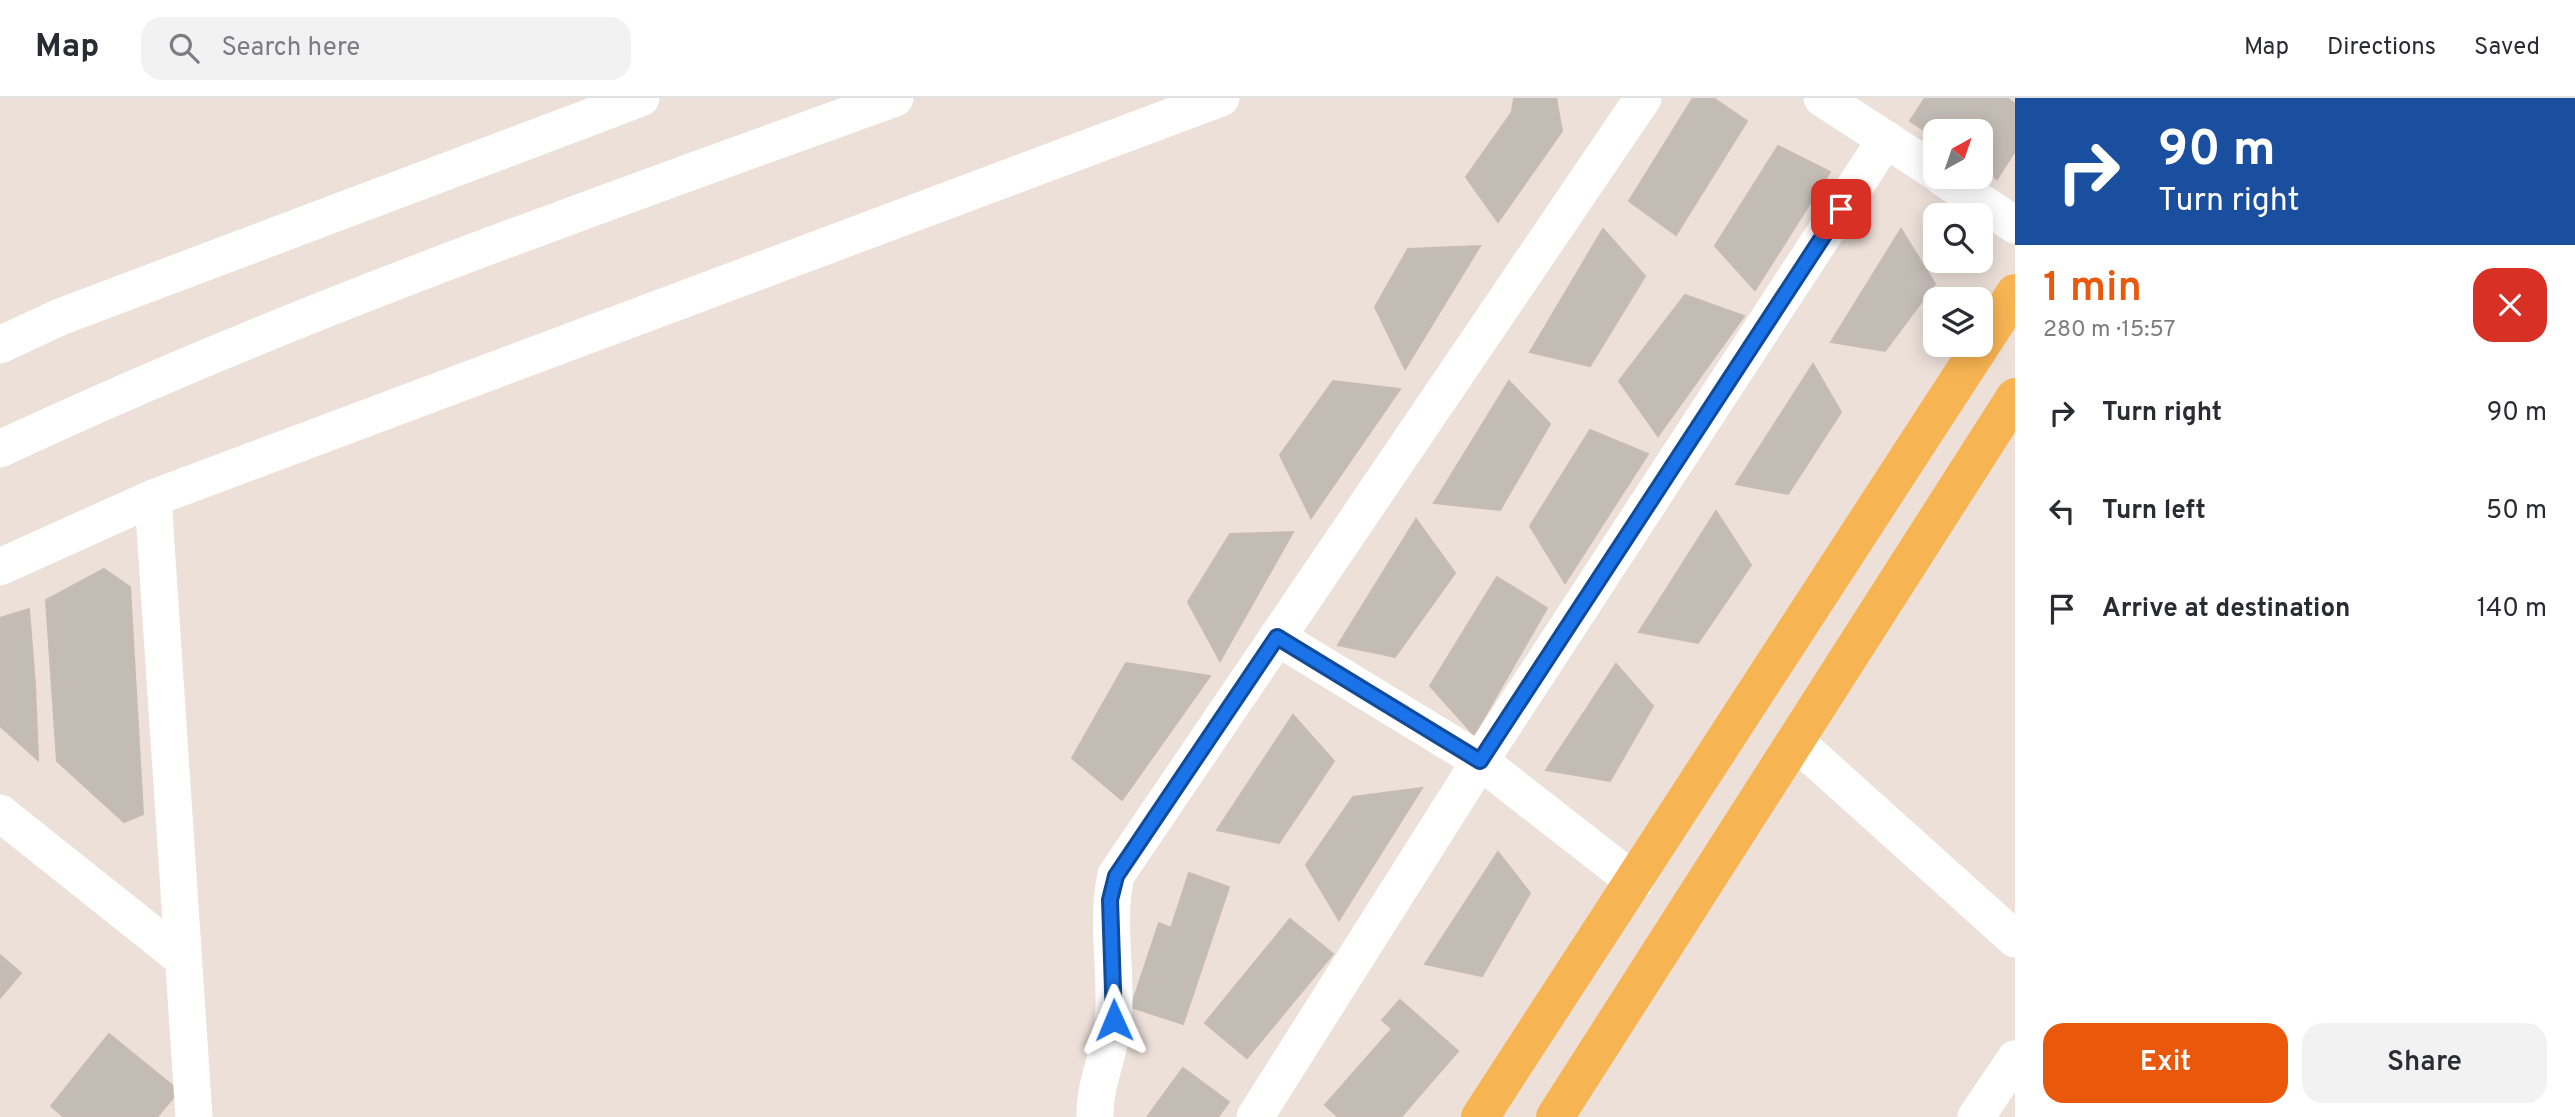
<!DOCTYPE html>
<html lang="en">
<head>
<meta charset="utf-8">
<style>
  :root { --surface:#fff; --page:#f2f2f3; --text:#2b2b33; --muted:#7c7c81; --line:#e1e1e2; --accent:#ea580c }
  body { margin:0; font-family:Overpass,sans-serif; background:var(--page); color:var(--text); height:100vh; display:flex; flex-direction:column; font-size:26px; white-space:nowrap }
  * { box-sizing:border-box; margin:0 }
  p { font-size:23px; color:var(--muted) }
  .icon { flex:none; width:38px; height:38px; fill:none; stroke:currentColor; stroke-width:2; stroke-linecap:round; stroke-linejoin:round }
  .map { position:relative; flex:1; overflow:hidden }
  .side { display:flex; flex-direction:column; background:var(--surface); width:560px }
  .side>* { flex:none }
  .top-card { background:#1a4fa0; color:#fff; overflow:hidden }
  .needle { width:46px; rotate:40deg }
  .fabs { position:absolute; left:1923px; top:21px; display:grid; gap:14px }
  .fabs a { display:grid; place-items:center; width:70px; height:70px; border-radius:14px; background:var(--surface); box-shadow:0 4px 18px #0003; font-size:35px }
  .pin { position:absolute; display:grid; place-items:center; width:60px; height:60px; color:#fff; margin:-30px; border-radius:14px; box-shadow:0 4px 10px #0006 }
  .me { position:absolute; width:77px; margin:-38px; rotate:359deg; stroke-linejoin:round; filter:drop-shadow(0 0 5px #0008) }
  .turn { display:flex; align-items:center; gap:24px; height:147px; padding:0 28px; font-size:32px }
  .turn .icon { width:91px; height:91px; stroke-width:2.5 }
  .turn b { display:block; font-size:49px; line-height:60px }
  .round { display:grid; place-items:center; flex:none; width:74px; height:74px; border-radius:21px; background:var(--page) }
  .summary { display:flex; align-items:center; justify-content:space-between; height:119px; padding:0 28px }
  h1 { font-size:42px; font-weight:600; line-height:52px; color:var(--accent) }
  .cta { display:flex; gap:14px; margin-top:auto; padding:14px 28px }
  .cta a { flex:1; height:80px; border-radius:21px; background:var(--accent); color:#fff; font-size:28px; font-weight:600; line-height:80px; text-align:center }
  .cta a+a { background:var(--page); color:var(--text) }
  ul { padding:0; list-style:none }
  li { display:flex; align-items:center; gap:21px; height:98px; padding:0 28px }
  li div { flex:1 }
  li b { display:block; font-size:26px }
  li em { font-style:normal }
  header { display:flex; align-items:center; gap:42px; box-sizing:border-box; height:98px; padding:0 35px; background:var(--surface); border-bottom:2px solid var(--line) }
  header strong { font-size:33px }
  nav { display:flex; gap:38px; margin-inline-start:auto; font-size:24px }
  .search { width:490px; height:63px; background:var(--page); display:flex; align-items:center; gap:18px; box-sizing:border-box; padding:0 24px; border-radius:21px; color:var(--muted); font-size:26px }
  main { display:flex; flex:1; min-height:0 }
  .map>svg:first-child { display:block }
  .building { fill:#c3bcb5; stroke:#c7bcb3; stroke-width:2 }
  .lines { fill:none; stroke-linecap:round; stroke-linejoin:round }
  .minor { stroke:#fff; stroke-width:37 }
  .major { stroke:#f7b452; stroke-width:38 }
  .route-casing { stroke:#114b97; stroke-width:18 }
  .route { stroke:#1a73e8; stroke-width:12 }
</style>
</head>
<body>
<header>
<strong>Map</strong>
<div class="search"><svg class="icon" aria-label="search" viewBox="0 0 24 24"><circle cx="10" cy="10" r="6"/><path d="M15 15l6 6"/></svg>Search here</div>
<nav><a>Map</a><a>Directions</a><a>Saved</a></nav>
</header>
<main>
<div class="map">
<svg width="2015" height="1019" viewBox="0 0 2015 1019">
  <rect width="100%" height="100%" fill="#ece0d9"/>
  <!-- building -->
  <path class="building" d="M1514,0h42l6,33 -64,91 -32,-45 46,-65z
    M1693,0h20l34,23 -71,114 -47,-34z
    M1925,0h64l-21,33h-32v7l-26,-17z
    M1989,0h18l8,6v47l-18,28 -16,-11v-37h-13z
    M1778,48l52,26 -75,118 -40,-44z
    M1603,131l42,47 -55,90 -60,-14z
    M1901,131l34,55 -50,67 -54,-9z
    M1480,148l-75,123 -30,-62 33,-58z
    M1685,197l59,21 -86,120 -39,-55z
    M1813,266l28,48 -53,82 -52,-10z
    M1333,283l67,8 -89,129 -31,-63z
    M1509,283l41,43 -50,86 -66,-7z
    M1590,332l58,24 -83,129 -35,-57z
    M1716,413l35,54 -53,78 -59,-11z
    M1416,421l39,54 -60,84 -57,-12z
    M1293,434l-73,129 -32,-59 42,-68z
    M104,471l26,18 13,227 -19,8 -67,-61 -11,-161z
    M1497,479l50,31 -73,127 -44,-49z
    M29,511l6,76 3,75 -38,-34v-108z
    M1126,565l84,13 -88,124 -50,-42z
    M1616,566l37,42 -43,75 -64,-11z
    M1293,617l41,46 -55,82 -62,-13z
    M1422,690l-83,132 -33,-55 47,-68z
    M1498,754l32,41 -48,83 -57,-12z
    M1189,775l40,14 -46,137 -52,-17 28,-84 12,5z
    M1290,821l43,35 -86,104 -42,-35z
    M0,857l21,18 -21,25z
    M1400,902l58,51 -57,66h-63l-13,-12 67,-76 -10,-9z
    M109,936l70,57 -22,26h-93l-13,-11z
    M1183,970l46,34 -11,15 -70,-1z"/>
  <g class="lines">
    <!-- minor -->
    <path class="minor" d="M1822,0l114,74
      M1942,79l73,48
      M0,247l60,-28 581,-219
      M0,351c290,-136 594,-242 895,-351
      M153,400l41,619
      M0,469l153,-69 1068,-400
      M1277,539l203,124 155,121
      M1795,643l220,198
      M0,715l182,145
      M1095,1019c-1,-33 15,-63 18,-95 5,-49 -8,-98 3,-147l527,-777
      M1255,1019l225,-356 406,-622
      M1976,1019l39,-58"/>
    <!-- major -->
    <path class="major" d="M1480,1019l535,-824
      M1555,1019l460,-720"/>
  </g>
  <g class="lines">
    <defs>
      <path id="route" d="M1114,922l-4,-120 6,-24 161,-239 203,124 361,-552"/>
    </defs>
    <!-- route casing -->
    <use href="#route" class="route-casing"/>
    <!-- route -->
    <use href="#route" class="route"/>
  </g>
</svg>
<div class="fabs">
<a><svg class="needle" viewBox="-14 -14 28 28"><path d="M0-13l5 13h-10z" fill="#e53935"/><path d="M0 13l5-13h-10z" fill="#7c7c81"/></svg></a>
<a><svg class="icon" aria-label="search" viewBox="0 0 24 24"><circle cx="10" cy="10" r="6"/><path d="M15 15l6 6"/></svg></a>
<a><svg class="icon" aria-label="layers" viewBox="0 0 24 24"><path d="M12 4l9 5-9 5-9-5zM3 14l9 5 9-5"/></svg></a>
</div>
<div class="pin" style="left:1841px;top:111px;background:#d93025"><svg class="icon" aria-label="arrive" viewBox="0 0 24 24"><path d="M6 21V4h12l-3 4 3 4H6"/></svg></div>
<svg class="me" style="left:1114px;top:922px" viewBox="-20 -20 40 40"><path d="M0-17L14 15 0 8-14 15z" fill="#1a73e8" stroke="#fff" stroke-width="4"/></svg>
</div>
<section class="side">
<div class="top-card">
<div class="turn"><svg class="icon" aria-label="right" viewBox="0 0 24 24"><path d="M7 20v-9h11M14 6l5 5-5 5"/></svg><div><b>90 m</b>Turn right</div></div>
</div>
<div class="summary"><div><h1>1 min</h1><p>280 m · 15:57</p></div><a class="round" style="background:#d93025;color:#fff"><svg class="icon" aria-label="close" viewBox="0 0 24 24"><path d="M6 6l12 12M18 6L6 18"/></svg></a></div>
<ul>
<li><svg class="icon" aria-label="right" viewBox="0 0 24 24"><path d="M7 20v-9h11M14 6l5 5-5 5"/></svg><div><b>Turn right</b></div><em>90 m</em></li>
<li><svg class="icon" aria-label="left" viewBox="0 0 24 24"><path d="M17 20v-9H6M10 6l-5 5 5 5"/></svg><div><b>Turn left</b></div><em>50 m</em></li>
<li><svg class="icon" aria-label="arrive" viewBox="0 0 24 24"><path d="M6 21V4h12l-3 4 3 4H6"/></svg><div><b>Arrive at destination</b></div><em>140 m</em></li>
</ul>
<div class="cta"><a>Exit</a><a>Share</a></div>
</section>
</main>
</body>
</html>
